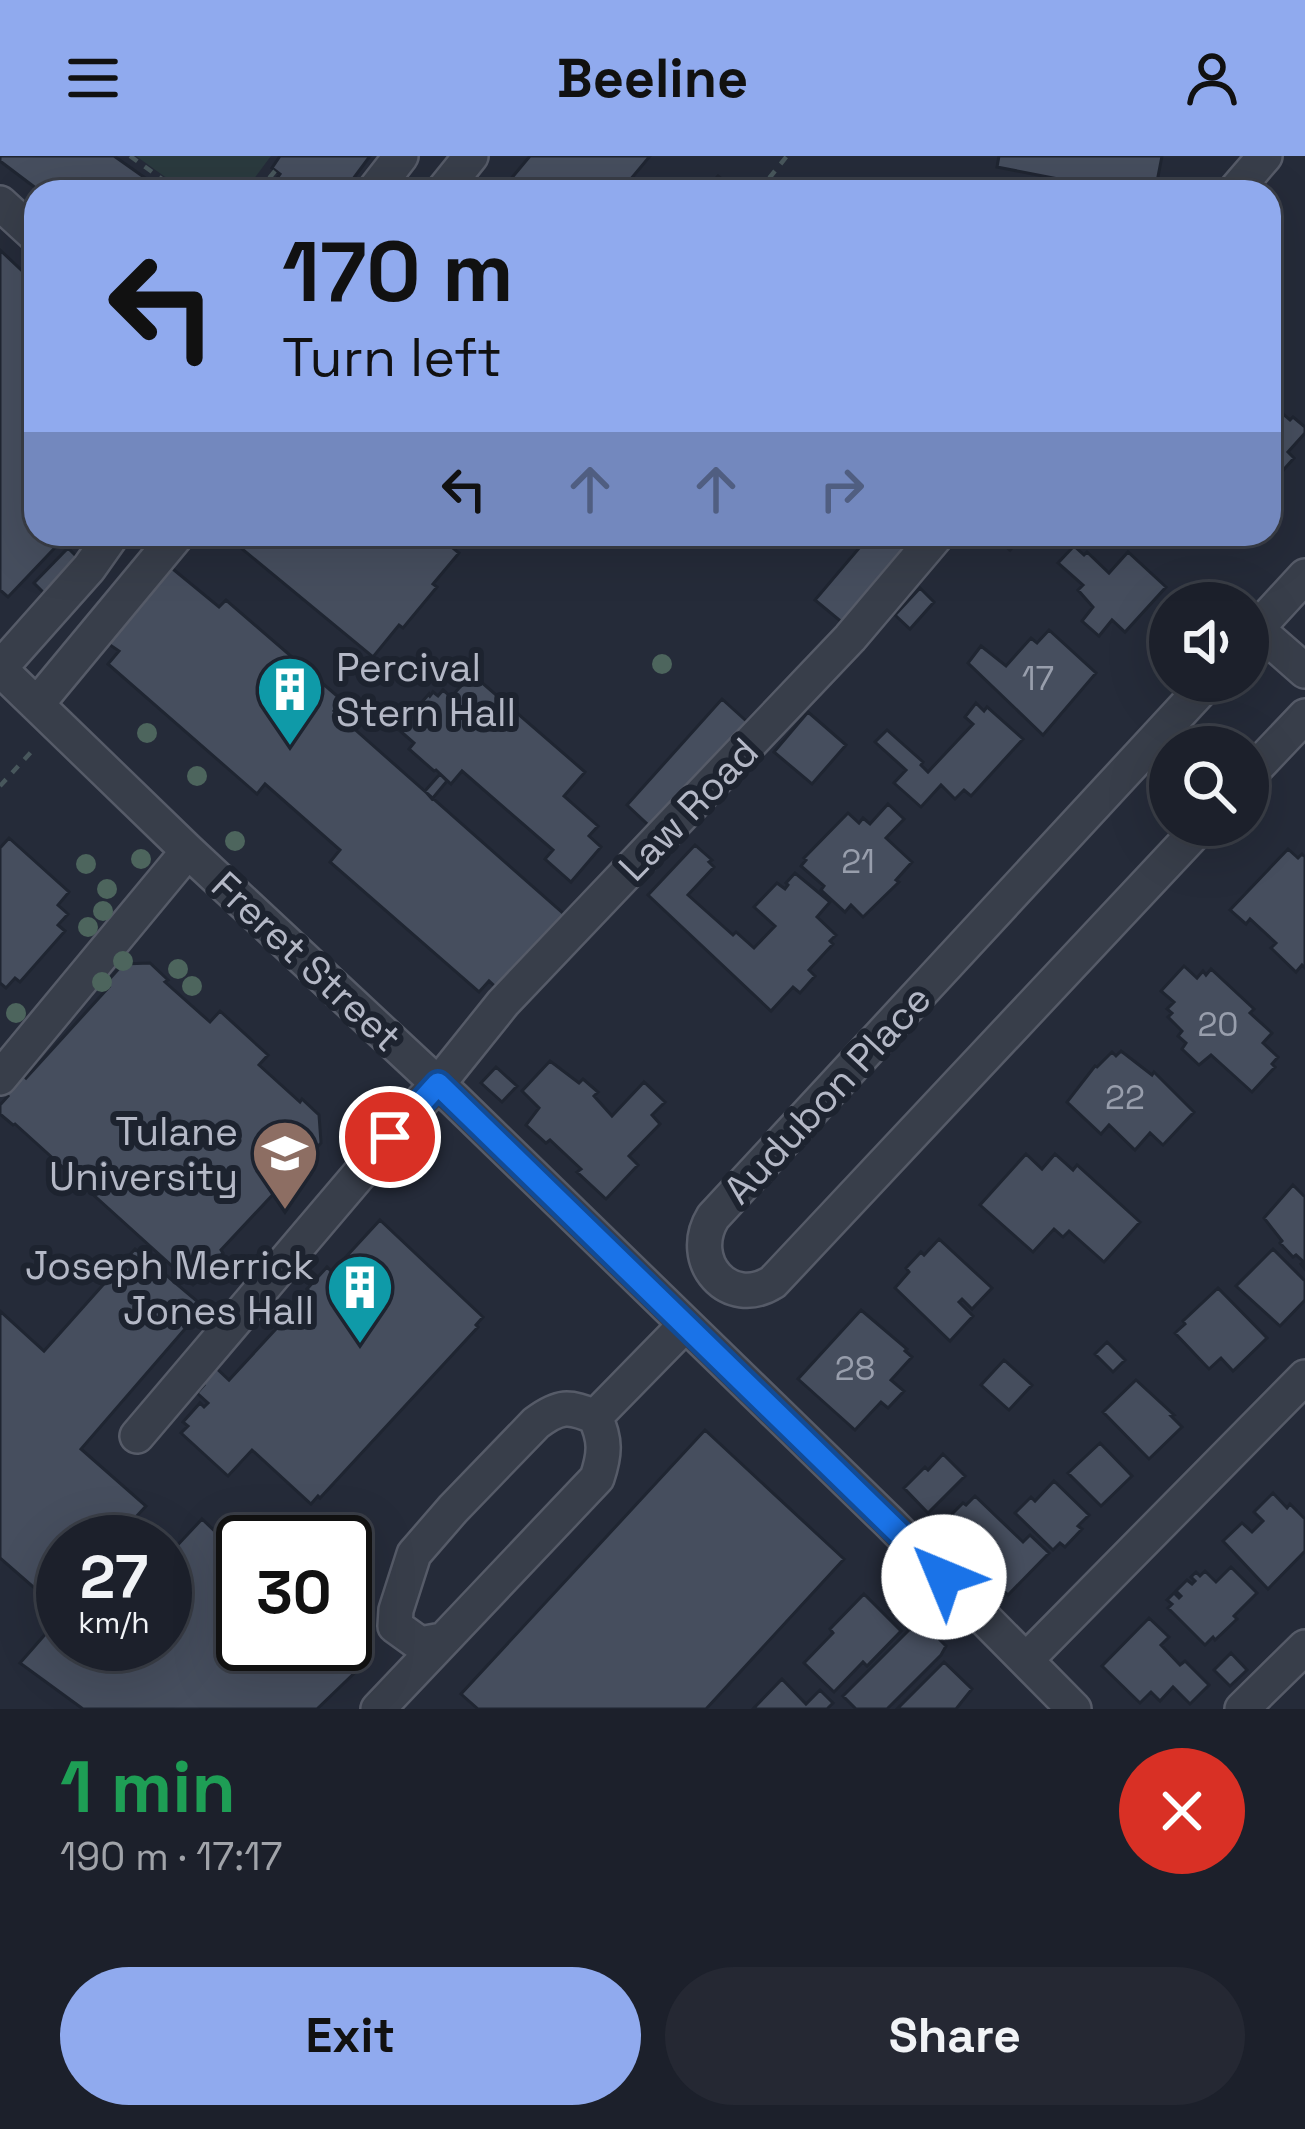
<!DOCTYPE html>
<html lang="en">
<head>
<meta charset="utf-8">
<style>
  :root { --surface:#1c202b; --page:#252833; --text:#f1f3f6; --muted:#a0a3a9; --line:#3a3e47; --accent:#90aaee }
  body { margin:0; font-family:"Space Grotesk",sans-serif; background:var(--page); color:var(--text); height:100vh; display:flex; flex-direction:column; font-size:45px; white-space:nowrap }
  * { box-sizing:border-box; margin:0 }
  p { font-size:39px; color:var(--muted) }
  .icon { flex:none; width:66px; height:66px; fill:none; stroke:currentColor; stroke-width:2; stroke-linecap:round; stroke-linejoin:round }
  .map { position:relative; height:1553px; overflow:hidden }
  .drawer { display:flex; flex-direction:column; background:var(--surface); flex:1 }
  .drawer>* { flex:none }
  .guide { position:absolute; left:24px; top:24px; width:1257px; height:366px; border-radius:36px; box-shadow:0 12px 48px #0002,0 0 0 3px var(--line); background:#90aaee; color:#111; overflow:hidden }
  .tools { position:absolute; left:1149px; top:426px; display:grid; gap:24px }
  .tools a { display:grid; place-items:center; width:120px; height:120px; border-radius:50%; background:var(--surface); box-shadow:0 12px 48px #0002,0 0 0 3px var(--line); font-size:60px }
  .speed { position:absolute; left:36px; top:1359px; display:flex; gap:24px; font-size:60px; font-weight:700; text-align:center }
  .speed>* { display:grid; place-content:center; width:156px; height:156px; border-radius:50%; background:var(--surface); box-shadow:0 12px 48px #0002,0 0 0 3px var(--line); line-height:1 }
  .speed small { font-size:30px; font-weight:400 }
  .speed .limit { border:6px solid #111; border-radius:18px; background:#fff; color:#111 }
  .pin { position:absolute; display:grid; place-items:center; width:102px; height:102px; color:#fff; margin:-51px; border:6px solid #fff; border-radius:50%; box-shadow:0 3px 12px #0007 }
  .me { position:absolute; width:132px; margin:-66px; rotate:315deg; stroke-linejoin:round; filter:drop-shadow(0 0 9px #0008) }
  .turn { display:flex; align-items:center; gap:42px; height:252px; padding:0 60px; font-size:54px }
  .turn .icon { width:156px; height:156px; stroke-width:2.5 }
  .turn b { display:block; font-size:84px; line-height:102px }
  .lanes { display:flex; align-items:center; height:114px; padding:0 60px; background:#0003; justify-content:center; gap:60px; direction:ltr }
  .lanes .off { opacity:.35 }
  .round { display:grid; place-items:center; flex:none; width:126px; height:126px; border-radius:63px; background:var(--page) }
  .overview { display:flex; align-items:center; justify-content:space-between; height:204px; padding:0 60px }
  h1 { font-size:72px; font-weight:700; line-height:90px; color:#1e9e55 }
  .action { display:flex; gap:24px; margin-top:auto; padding:24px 60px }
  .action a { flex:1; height:138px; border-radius:72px; background:var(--accent); color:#111; font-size:48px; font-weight:700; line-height:138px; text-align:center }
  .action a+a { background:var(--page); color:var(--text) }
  header { display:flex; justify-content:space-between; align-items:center; height:156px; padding:0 60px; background:var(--accent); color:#111; font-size:54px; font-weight:700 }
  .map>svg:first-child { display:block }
  .green { fill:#2a3a3e }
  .building { fill:#464e5e; stroke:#1f2531; stroke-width:3 }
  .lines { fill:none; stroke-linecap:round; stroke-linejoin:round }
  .minor-casing { stroke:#565b68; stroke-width:38 }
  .path { stroke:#48575c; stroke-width:4.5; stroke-dasharray:9 9; stroke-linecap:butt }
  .minor { stroke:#383e4a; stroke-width:33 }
  .tree { fill:#4d655d }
  .route-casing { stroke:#114b97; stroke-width:30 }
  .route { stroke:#1a73e8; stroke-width:21 }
  .labels { text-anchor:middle; stroke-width:12; stroke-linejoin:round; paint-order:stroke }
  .number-label { font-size:33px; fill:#989eac }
  .poi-label { font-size:39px; fill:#b4b8c6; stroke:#1d232f; text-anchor:end }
  .street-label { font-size:39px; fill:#b4b8c6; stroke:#1d232f }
</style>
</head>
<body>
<header><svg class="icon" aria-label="menu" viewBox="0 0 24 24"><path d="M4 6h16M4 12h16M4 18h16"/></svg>Beeline<svg class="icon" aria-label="person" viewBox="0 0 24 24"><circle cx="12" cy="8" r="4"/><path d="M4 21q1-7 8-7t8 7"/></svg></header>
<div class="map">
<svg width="1305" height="1553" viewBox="0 0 1305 1553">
  <rect width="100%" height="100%" fill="#252b39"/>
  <!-- green -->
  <path class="green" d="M136,0h135l-27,36h-58z"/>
  <!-- building -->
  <path class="building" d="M0,0h114l51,36h-124l-41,-31z
    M280,0h90l-20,27 8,6 -2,3h-89l13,-18 -8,-6z
    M530,0h120l-30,36h-120z
    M999,0h163l-7,36h-72l1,-8 -87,-17z
    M718,20l19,16h-33z
    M0,94l36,34v250h32l-60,63 -8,-7z
    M1269,246l21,18 3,-3 12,10v6l-17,19 6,6 -25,28z
    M224,378h212l23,19 -26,31 4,3 -34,41 -4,-3 -26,32z
    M871,378h49l-76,90 -29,-24z
    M992,378h32l-14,16z
    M1074,390l10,9 3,-3 22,21 19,-21 38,35 -41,45 -13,-12 -13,16 -17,-15 11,-14 -15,-17 5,-5 -25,-22z
    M68,392l13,13 -34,35 -13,-13z
    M157,400l62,51 7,-7 117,101 -9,10 248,219 -66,76 -27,-25 -10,11 -149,-130 10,-12 -75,-66 -8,10 -149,-130 11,-13 -31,-21z
    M920,432l14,14 -24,27 -15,-14z
    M1049,474l47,43 -53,62 -75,-72 13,-17 25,20 25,-28 6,5z
    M472,518l113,98 -21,24 34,30 -9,10 12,11 -30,35 -26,-23 8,-9 -91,-79 -11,13 -15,-14 -2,1 -25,-22 5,-6 -16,-14 31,-35 1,2 3,-4 5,4 5,-6 8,7z
    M722,543l32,29 -96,106 -31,-29z
    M976,547l8,8 3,-4 36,32 -52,57 -7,-6 -9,9 -14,-14 -20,22 -27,-24 12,-13 -31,-28 12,-12 36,32 -2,3 7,7 45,-48 -8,-7z
    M808,556l38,33 -34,39 -38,-32z
    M440,618l7,7 -15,18 -7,-8z
    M888,648l16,15 -18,19 26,24 -16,18 3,2 -36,35 -12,-12 -6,7 -24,-22 3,-4 -23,-20 5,-6 -2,-2 44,-45 11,10 4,-5 7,6z
    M9,682l60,54 -11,13 10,9 -10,11 7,6 -45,51 -5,-4 -9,10 -6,-5v-135z
    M695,689l17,15 -3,2 5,5 -26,28 45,40 3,-3 18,16 21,-22 -21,-19 23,-24 8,6 3,-4 -2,-2 9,-10 35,29 -13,15 19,18 -6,6 3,3 -24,26 6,6 -15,17 -7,-6 -22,24 -123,-116z
    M1288,693l10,9 4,-4 3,3v111l-3,-3 -6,7 -25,-24 5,-5 -26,-24 -4,5 -16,-14z
    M150,807l18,17 -3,2 45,40 10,-11 48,44 -9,10 41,37 2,-3 17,16 2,28 -100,107 2,3 -30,32 -178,-161 -2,1 -13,-11v-9l8,-9 -2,-2 17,-19 3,3 83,-91 -4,-3 18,-20z
    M1184,810l13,12 6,-7 3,4 5,-6 43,40 -4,4 22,20 -9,10 15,14 -6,7 3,3 -23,25 -41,-37 -12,10 -17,-16 4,-6 -8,-7 4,-5 -14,-14 4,-4 -5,-4 7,-7 -13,-11z
    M1121,895l31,24 2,-3 40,40 -31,33 -13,-12 -15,17 -26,-25 -8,9 -34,-32 28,-36 2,1 15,-15 4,4z
    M550,905l29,22 4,-4 15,13 -4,4 18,20 32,-34 21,20 -13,13 8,9 -31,32 9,9 -32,34 -29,-27 4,-3 -31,-29 -4,3 -20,-18 13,-17 -17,-17z
    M496,911l21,19 -15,16 -21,-19z
    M1026,998l16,15 13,-15 18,16 4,-5 63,57 -36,40 -35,-31 -6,6 -9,-8 -21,23 -53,-47z
    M1293,1029l12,12v72l-4,-5 3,-2 -8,-7 -3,2 -13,-14 2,-2 -18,-23z
    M380,1064l103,97 -7,8 2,2 -158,171 -2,-2 -7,8 -59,-54 -24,26 -47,-43 7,-7 -5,-4 17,-19 4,4 4,-4 -11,-10 7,-8 -4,-4 14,-15 15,14 81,-88 -3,-3 20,-22 5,5z
    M939,1083l53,49 -20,21 -10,-10 -3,3 14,14 -23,25 -55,-53 14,-16 -3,-4 15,-16 3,3z
    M135,1093l69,58 -123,142 65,57 -33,36h-50v55l-8,9 -55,-48v-247l44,40z
    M1273,1093l32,32v19l-25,26 -44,-40z
    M1218,1132l49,50 -34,33 -12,-13 -12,11 -34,-36 10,-9 -2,-3z
    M861,1154l46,39 -2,2 7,6 -21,23 13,11 -16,17 -7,-6 -26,28 -57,-51z
    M1107,1186l18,18 -12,12 -18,-18z
    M1004,1204l28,25 -23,25 -28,-25z
    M1136,1224l38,35 -3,1 11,11 -33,32 -46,-47z
    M705,1274l139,129 -138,150h-228l-17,-15z
    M1100,1287l32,33 -31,30 -33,-33z
    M943,1298l22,22 -37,37 -24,-25 21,-21 3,3z
    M1054,1325l35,34 -11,11 4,3 -17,18 -5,-4 -7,7 -38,-37 16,-16 4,4z
    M1273,1337l14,15 3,-4 15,15v32l-37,38 -45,-48 19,-18 10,9 11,-11 -9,-9z
    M975,1340l48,46 7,-7 19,18 -41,42 -16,-14 -2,2 -18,-18 2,-3 -35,-31 8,-8 -2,-2 18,-18 3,2z
    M202,1363l41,39v86h102v-5l26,18 -54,52h-234l-63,-46 43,-49v30h102v-101l8,7z
    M142,1369l21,17h-36z
    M1231,1411l26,26 -23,23 3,3 -22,21 -2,-3 -8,8 -37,-37 4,-4 -5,-4 7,-7 5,5 2,-2 -5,-5 11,-11 5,4 3,-3 -4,-4 5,-5 4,4 5,-5 11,11z
    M864,1438l37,37 -34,35 -4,-4 -29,30 -30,-29 29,-30 -3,-4z
    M1149,1462l20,19 -8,8 19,20 5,-4 24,24 -19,19 -17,-17 -13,14 -9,-9 -11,11 -38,-37z
    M921,1465l25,25 -5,9 -54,54h-31l-13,-13 69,-69 2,2z
    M1231,1497l16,17 -17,16 -16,-16z
    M944,1506l28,27 -16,20h-59z
    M782,1523l24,25 14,-14 13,13 -6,6h-74z"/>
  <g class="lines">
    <defs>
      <path id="minor" d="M373,36l28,-36
        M442,36l29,-36
        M1234,36l31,-36
        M0,47l36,33
        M1257,473l48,42
        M1248,482l57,-62
        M0,512l89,-100 24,-34
        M0,513l188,182 266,248 435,423 185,187
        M37,548l141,-170
        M1248,620l57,-60
        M1202,669l-429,457c-44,28 -87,-21 -60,-65l496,-536
        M0,922l188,-227
        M595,1261l90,-92
        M137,1280l281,-331 20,-21 65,-81 347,-365 88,-104
        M1026,1504l279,-283
        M378,1553l219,-231c8,-24 9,-38 -2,-61 -26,-12 -36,-11 -59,6l-83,86 -39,45 -18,56 -1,16 25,18 22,-4
        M1242,1553l63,-62"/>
    </defs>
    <!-- minor casing -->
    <use href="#minor" class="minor-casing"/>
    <!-- path -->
    <path class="path" d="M130,0l50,36
      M258,36l17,-21
      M758,36l29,-36
      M0,630l33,-36"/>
    <!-- minor -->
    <use href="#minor" class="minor"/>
  </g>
  <!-- trees -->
  <g class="tree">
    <circle cx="662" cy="508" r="10"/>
    <circle cx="147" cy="577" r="10"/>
    <circle cx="197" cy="620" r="10"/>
    <circle cx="235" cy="685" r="10"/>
    <circle cx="141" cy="703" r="10"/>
    <circle cx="86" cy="708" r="10"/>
    <circle cx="107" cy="733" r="10"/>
    <circle cx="103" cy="755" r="10"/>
    <circle cx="88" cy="771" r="10"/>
    <circle cx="123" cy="805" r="10"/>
    <circle cx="178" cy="813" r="10"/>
    <circle cx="102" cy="826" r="10"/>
    <circle cx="192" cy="830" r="10"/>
    <circle cx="16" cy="857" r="10"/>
  </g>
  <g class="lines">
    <defs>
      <path id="route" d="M390,981l48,-53 506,493"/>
    </defs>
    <!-- route casing -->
    <use href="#route" class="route-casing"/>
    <!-- route -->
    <use href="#route" class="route"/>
  </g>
  <!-- icons -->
  <defs>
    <symbol id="building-pin" viewBox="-11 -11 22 30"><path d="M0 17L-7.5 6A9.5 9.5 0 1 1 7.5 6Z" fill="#0f9aa8" stroke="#1d232f"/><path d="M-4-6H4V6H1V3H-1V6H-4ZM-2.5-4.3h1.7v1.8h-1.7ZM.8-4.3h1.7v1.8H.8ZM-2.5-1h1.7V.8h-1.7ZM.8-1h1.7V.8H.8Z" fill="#fff"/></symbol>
    <symbol id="university-pin" viewBox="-11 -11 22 30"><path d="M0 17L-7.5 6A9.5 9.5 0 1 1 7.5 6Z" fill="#8d6e63" stroke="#1d232f"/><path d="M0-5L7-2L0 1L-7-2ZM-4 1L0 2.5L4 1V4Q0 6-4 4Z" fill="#fff"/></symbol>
  </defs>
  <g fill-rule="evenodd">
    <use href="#building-pin" x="252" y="495" width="76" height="104"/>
    <use href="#university-pin" x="247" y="959" width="76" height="104"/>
    <use href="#building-pin" x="322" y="1093" width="76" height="104"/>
  </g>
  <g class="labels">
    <!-- number labels -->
    <g class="number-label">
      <text x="1038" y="534">17</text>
      <text x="858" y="717">21</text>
      <text x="1218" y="880">20</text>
      <text x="1125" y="953">22</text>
      <text x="855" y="1224">28</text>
    </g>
    <!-- poi labels -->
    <g class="poi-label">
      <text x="336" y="525" text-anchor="start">Percival<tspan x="336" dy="45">Stern Hall</tspan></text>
      <text x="238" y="989">Tulane<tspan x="238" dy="45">University</tspan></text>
      <text x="314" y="1123">Joseph Merrick<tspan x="314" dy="45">Jones Hall</tspan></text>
    </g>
    <!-- street labels -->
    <g class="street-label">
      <text transform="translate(688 653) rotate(-46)" y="14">Law Road</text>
      <text transform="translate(307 805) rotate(43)" y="14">Freret Street</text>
      <text transform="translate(827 938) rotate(-47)" y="14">Audubon Place</text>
    </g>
  </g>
</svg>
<div class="tools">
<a><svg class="icon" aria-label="sound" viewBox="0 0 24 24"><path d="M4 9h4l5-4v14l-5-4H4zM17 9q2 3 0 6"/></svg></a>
<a><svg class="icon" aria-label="search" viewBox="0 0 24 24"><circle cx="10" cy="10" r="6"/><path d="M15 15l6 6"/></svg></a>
</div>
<div class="speed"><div>27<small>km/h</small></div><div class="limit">30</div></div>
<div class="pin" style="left:390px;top:981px;background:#d93025"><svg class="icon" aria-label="arrive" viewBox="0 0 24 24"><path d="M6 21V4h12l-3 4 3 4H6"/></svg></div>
<svg class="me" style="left:944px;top:1421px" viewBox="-20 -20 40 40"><circle r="19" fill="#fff"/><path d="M0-13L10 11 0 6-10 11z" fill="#1a73e8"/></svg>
<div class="guide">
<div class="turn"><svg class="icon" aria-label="left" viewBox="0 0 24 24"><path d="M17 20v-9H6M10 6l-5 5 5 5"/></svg><div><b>170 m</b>Turn left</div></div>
<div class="lanes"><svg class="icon" aria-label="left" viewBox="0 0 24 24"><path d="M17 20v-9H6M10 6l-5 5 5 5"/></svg><svg class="icon off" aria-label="ahead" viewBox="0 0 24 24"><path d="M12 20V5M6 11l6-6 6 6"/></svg><svg class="icon off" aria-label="ahead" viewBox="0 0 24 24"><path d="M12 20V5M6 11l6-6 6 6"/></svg><svg class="icon off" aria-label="right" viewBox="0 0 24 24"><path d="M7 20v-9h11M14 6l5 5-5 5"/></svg></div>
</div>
</div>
<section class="drawer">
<div class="overview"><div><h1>1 min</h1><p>190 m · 17:17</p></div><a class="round" style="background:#d93025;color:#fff"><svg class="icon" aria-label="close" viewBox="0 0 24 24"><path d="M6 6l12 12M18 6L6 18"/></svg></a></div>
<div class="action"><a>Exit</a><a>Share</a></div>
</section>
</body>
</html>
